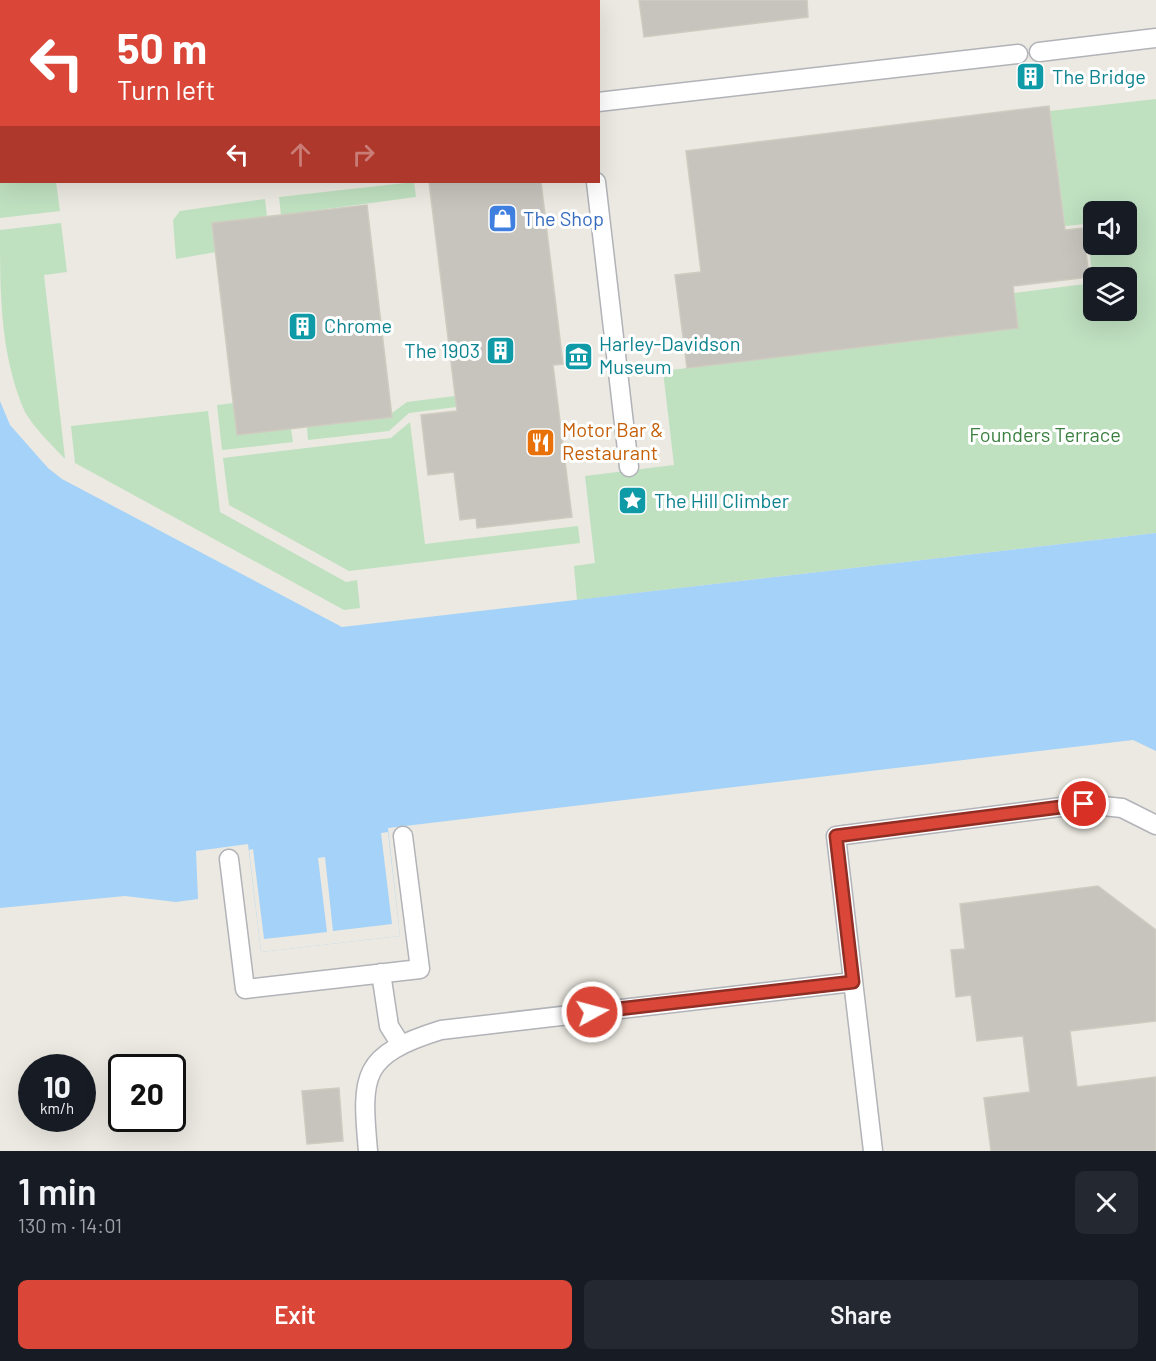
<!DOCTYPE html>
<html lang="en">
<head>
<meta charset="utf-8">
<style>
  :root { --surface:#171b24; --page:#242831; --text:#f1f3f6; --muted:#9ea1a6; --accent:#da4738 }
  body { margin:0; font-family:Barlow,sans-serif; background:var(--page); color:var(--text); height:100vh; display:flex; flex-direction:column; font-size:22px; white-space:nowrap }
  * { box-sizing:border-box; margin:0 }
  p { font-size:20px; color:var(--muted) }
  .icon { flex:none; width:33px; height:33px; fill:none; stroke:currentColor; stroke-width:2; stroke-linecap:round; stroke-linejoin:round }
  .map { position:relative; height:1151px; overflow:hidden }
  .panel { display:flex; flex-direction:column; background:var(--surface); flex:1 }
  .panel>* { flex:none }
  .hud { position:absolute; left:0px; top:0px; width:600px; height:183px; box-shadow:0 6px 24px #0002; background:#da4738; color:#fff; overflow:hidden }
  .buttons { position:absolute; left:1083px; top:201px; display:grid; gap:12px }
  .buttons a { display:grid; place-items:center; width:54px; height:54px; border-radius:9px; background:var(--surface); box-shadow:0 6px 24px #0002; font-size:30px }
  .speed { position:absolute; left:18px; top:1054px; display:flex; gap:12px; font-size:30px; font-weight:700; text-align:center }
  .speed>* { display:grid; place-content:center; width:78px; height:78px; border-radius:50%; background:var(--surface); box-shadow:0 6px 24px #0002; line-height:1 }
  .speed small { font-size:15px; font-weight:400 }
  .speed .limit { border:3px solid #111; border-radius:9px; background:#fff; color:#111 }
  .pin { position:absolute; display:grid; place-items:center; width:51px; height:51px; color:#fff; margin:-26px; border:3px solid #fff; border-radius:50%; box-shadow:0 2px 6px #0007 }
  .me { position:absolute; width:66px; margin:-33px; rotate:83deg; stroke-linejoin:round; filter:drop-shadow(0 0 4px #0008) }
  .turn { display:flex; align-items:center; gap:21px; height:126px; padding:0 18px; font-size:27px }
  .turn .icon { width:78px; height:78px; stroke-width:2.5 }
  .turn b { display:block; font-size:42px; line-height:51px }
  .lanes { display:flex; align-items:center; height:57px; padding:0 18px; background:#0003; justify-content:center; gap:30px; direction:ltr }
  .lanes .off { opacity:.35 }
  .round { display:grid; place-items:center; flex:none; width:63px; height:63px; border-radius:9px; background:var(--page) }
  .overview { display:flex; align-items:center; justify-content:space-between; height:102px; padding:0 18px }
  h1 { font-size:36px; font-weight:600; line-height:45px }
  .primary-button { display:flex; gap:12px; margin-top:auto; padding:12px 18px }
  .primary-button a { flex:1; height:69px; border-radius:9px; background:var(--accent); color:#fff; font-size:24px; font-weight:600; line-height:69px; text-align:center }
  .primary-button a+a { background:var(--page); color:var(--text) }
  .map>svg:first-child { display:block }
  .green { fill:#bfe1c0; fill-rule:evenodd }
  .water { fill:#a5d2f8 }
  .pier { fill:#ebe9e1 }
  .building { fill:#c7c4be; stroke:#cfcbc0; stroke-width:1.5 }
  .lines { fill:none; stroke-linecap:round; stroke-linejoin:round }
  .service-casing { stroke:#b2b3b8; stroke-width:21 }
  .service { stroke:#fff; stroke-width:18 }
  .route-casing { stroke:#8e2e24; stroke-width:15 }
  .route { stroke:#da4738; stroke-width:10 }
  .labels { text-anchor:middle; stroke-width:6; stroke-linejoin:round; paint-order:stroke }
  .culture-label { font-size:20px; fill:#0d838f; stroke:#fff; text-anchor:start }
  .shop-label { font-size:20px; fill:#366cbe; stroke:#fff; text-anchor:start }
  .food-label { font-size:20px; fill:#c56008; stroke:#fff; text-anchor:start }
  .park-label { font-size:20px; fill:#3a7f3f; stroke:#fff }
</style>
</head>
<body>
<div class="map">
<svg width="1156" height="1151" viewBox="0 0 1156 1151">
  <rect width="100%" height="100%" fill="#ebe9e1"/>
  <!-- green -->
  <path class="green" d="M147,0h370v1l-370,1z
    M1156,99v434l-579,67 -3,-34 21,-3 -10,-87 89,-11 -11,-94 354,-43 -4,-35 80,-10 -6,-57 -2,-2 -20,2 -15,-115zM1094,212h32v32h-32zM1094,278h32v32h-32z
    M0,126l2,56h54l4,29 -60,7z
    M414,182l2,15 -135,18 -2,-18z
    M265,199l2,18 -51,35 -40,7 -3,-39 7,-9z
    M61,223l6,49 -23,3 21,183h-1c-13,-14 -29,-29 -39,-46 -25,-57 -25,-119 -25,-182z
    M455,396l1,11 -47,6 -20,18 -81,9 -1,-13 85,-10v-4l15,-11z
    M234,403l3,32 54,-6 2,13 -71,8 -5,-45z
    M208,411l12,101 126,70 11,-2 3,28 -16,2 -269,-147 -4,-37z
    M410,422l15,122 153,-18 2,17 -231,28 -120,-66 -6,-47 168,-20z"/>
  <!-- water -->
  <path class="water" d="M0,401l10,24 38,43 14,11 280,148 814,-94v218l-23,-11 -745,88 12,108 -139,16 -13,-108 -52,7 2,48 -22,3 -51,-6 -125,12z"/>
  <!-- pier -->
  <path class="pier" d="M388,832l12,104 -139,16 -12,-102 4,-1 11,90 63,-7 -9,-74 7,-1 8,74 59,-7 -11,-91z"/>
  <!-- building -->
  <path class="building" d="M639,0h168l1,17 -164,20z
    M1049,106l16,124 18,-2 6,49 -76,9 5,42 -331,40 -12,-93 26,-3 -15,-121z
    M429,182h112l22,182 -10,1 19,152 -95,11 -1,-10 -16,2 -6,-48 -26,3 -7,-60 36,-4z
    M367,205l25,212 -155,18 -25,-212z
    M1098,886l58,44v91l-86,10 7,56 79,-10v74h-165l-7,-53 46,-6 -7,-56 -46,5 -6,-46 -15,2 -5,-47 14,-1 -5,-45z
    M339,1088l4,53 -36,3 -5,-53z"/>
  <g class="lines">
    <defs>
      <path id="service" d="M575,0v2
        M1039,52l117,-14
        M598,102l420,-48
        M596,182l33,285
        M229,859l16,130 175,-20 -17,-133
        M381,973l8,53 12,19
        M368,1151c-7,-77 -7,-96 73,-121l412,-48
        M873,1151l-37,-315 248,-32 38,4 34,17"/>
    </defs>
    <!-- service casing -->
    <use href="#service" class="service-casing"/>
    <!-- service -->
    <use href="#service" class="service"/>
  </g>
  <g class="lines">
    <defs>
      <path id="route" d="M592,1012l261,-30 -17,-146 248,-32"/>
    </defs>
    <!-- route casing -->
    <use href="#route" class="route-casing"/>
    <!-- route -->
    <use href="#route" class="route"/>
  </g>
  <!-- icons -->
  <defs>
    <symbol id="building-square" viewBox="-11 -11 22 22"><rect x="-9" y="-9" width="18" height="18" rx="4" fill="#0f9aa8" stroke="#fff"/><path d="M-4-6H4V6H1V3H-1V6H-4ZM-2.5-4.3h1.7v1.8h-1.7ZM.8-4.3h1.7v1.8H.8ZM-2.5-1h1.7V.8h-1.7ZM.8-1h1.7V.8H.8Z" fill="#fff"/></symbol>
    <symbol id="shop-square" viewBox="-11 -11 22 22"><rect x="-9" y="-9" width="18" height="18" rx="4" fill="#3f7fe0" stroke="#fff"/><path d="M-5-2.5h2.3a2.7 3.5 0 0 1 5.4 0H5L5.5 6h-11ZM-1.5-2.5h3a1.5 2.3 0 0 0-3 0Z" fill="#fff"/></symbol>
    <symbol id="museum-square" viewBox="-11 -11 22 22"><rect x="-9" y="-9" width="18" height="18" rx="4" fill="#0f9aa8" stroke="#fff"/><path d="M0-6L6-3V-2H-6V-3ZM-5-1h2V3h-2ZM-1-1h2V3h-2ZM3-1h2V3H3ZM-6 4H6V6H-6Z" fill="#fff"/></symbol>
    <symbol id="restaurant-square" viewBox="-11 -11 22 22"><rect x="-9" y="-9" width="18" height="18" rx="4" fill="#e8710a" stroke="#fff"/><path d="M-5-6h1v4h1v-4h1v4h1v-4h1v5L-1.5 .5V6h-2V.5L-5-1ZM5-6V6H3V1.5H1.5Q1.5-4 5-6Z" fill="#fff"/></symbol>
    <symbol id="sight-square" viewBox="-11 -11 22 22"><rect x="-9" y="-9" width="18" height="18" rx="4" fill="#0f9aa8" stroke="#fff"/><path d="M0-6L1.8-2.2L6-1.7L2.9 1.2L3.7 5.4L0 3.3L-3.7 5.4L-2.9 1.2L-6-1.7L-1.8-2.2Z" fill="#fff"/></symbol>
  </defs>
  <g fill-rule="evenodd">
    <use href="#building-square" x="1014" y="60" width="33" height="33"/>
    <use href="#shop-square" x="486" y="202" width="33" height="33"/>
    <use href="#building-square" x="286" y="310" width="33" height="33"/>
    <use href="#building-square" x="484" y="334" width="33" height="33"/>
    <use href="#museum-square" x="562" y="340" width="33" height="33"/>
    <use href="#restaurant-square" x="524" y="426" width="33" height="33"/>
    <use href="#sight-square" x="616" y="484" width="33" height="33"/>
  </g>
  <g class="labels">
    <!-- culture labels -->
    <g class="culture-label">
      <text x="1052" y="84">The Bridge</text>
      <text x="324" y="333">Chrome</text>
      <text x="599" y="351">Harley-Davidson<tspan x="599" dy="23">Museum</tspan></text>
      <text x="480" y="358" text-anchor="end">The 1903</text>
      <text x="654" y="508">The Hill Climber</text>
    </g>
    <!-- shop labels -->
    <g class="shop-label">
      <text x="523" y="226">The Shop</text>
    </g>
    <!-- food labels -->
    <g class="food-label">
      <text x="562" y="437">Motor Bar &amp;<tspan x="562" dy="23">Restaurant</tspan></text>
    </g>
    <!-- park labels -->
    <g class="park-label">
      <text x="1045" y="442">Founders Terrace</text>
    </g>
  </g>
</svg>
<div class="buttons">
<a><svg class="icon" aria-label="sound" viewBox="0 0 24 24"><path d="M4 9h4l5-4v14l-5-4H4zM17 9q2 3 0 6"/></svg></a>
<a><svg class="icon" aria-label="layers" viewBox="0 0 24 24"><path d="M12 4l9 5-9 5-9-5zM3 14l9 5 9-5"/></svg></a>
</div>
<div class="speed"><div>10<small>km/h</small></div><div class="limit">20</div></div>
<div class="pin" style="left:1084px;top:804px;background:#d93025"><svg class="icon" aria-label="arrive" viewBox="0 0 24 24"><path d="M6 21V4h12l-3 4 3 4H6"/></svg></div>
<svg class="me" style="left:592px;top:1012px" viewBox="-20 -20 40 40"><circle r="17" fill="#da4738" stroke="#fff" stroke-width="3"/><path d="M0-11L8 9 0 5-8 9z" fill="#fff"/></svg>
<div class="hud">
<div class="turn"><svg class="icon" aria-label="left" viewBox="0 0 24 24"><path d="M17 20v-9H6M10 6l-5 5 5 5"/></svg><div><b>50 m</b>Turn left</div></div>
<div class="lanes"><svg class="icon" aria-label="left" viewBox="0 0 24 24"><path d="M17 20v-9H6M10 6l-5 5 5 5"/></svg><svg class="icon off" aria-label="ahead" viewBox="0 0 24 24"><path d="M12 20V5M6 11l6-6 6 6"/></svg><svg class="icon off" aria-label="right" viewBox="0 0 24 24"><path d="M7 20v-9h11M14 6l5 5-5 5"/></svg></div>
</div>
</div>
<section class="panel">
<div class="overview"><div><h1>1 min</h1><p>130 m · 14:01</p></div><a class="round"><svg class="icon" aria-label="close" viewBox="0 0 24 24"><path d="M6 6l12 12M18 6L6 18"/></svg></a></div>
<div class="primary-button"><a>Exit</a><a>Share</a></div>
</section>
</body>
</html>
